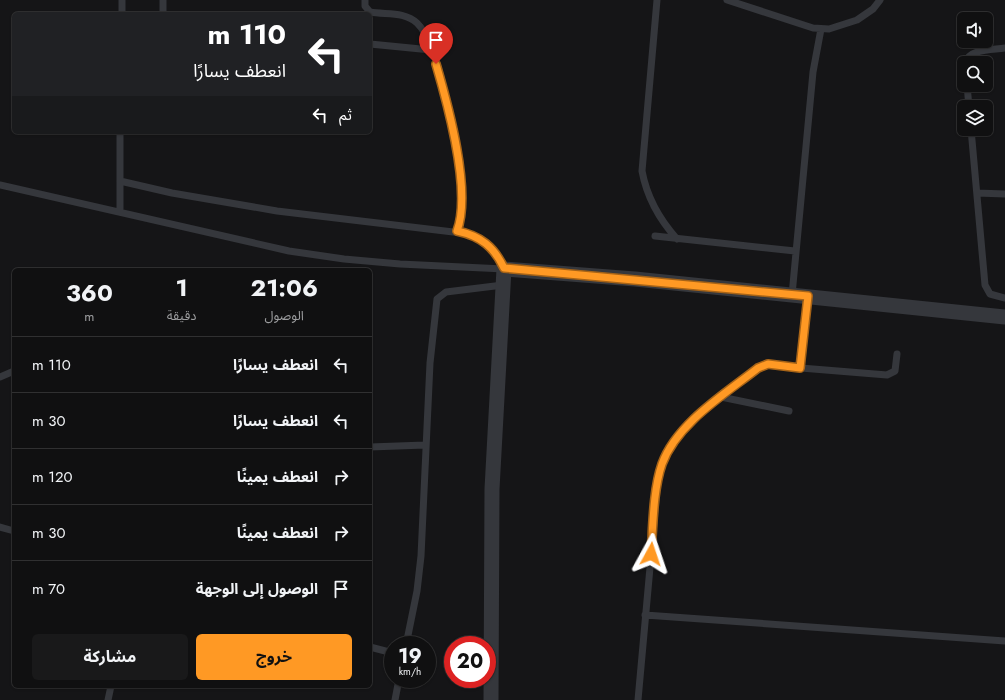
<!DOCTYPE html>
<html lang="ar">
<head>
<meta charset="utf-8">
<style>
  :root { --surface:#101011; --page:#19191a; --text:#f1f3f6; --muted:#9c9d9f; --line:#303031; --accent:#ff9924 }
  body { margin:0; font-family:Jost,"Noto Sans Arabic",sans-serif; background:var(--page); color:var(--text); direction:rtl; height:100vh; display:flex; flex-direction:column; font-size:15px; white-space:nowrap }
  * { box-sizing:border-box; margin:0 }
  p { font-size:13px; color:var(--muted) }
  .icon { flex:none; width:22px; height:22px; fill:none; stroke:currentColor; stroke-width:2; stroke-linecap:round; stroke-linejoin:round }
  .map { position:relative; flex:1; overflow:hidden; direction:ltr }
  .details { position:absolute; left:12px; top:268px; width:360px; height:420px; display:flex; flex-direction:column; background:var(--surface); border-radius:6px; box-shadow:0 1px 3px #0004,0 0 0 1px var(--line); direction:rtl }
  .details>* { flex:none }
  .guide { position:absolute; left:12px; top:12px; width:360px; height:122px; border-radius:6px; box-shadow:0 1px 3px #0004,0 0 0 1px var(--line); direction:rtl; background:#202124; color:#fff; overflow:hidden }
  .controls { position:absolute; left:957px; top:12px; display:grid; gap:8px }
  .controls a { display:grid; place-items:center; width:36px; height:36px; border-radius:6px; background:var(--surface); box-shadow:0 1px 3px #0004,0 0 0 1px var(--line); font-size:20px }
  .speed { position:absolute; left:384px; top:636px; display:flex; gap:8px; font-size:20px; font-weight:700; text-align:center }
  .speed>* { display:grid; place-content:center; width:52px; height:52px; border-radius:50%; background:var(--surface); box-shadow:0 1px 3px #0004,0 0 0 1px var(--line); line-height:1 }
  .speed small { font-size:10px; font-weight:400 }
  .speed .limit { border:6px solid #d22; background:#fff; color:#111 }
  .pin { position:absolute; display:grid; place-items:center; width:34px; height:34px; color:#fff; margin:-41px -17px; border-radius:50% 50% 50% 0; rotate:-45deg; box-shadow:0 0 4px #0007 }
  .pin .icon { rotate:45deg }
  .me { position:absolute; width:44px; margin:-22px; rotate:5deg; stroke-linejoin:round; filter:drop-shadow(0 0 3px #0008) }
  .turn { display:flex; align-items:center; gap:14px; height:84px; padding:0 20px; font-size:18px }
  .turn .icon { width:52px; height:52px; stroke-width:2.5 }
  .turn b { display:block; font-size:28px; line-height:34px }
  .then { display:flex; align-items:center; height:38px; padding:0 20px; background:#0003; gap:8px; font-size:15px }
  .eta { display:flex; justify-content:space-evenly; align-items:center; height:68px; text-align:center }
  .eta b { font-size:24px; font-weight:700; line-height:28px }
  .primary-button { display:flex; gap:8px; margin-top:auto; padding:8px 20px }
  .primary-button a { flex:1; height:46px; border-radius:6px; background:var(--accent); color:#111; font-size:16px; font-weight:700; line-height:46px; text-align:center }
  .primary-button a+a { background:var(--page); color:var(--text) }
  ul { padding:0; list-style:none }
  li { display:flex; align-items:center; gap:12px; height:56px; padding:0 20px; border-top:1px solid var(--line) }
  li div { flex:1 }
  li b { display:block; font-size:15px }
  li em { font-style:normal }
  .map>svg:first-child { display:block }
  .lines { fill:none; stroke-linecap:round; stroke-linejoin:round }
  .service { stroke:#35373c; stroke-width:7 }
  .minor { stroke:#35373c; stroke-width:15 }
  .route-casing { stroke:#a66317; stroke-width:10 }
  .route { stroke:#ff9924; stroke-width:7 }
</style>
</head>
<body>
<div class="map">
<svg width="1005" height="700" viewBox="0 0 1005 700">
  <rect width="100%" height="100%" fill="#151517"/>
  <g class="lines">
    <!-- service -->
    <path class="service" d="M365,0v6l5,6c16,3 34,-1 47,11 25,23 45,148 45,184 0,8 -2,16 -5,24
      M657,0l-15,171c5,27 17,48 35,68
      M727,0l86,28 16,1 28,-9 16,-11 7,-9
      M122,14v-14
      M163,14v-14
      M370,44l61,6
      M965,63c5,-15 27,-13 40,-15
      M967,85l2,22
      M971,129l14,156 5,9 15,4
      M0,185l289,66 55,8 56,5 104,5c-8,-17 -17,-28 -34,-35l-193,-23 -105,-18 -52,-12
      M977,193l28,1
      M120,212v-80
      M655,236l140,15
      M792,295l21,-223 8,-43
      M800,367l8,-71
      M0,377l14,-6
      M721,397l68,14
      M370,447l55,-2
      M0,527l14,4
      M645,615l360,26
      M406,645l11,-54 4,-35 9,-193 7,-64 9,-7 57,-7
      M370,647l23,6
      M108,700l3,-14
      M395,700l4,-21
      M638,700l20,-221c3,-10 5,-20 10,-29 19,-33 60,-59 90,-82l6,-3 123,10 8,-4 2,-17"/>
    <!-- minor -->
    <path class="minor" d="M491,700l1,-211 12,-220 131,10 370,38"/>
  </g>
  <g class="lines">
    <defs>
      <path id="route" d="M436,64c12,41 36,127 21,167 24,5 37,16 47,37l304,28 -8,72 -32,-4 -10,4c-33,26 -81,55 -96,96 -9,26 -9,62 -11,90"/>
    </defs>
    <!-- route casing -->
    <use href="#route" class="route-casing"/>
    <!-- route -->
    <use href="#route" class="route"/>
  </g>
</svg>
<div class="controls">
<a><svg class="icon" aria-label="sound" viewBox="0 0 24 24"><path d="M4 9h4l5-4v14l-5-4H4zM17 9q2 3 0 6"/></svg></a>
<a><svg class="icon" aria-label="search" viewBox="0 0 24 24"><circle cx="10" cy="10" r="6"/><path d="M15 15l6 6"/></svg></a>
<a><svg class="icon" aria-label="layers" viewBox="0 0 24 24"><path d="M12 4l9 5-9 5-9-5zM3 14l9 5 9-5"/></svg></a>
</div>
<div class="speed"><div>19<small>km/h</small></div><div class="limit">20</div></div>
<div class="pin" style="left:436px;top:64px;background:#d93025"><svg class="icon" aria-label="arrive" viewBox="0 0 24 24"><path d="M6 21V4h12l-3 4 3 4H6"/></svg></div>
<svg class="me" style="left:651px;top:554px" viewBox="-20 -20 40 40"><path d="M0-17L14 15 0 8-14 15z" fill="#ff9924" stroke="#fff" stroke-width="4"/></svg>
<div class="guide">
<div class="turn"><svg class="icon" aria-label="left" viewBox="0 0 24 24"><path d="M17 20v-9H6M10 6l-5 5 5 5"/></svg><div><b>110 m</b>انعطف يسارًا</div></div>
<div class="then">ثم<svg class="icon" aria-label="left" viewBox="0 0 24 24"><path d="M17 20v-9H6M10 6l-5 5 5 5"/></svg></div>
</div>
<section class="details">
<div class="eta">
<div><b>21:06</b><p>الوصول</p></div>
<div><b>1</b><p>دقيقة</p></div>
<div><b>360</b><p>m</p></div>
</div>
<ul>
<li><svg class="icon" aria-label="left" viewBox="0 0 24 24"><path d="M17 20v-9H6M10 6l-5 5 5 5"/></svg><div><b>انعطف يسارًا</b></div><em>110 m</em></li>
<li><svg class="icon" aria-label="left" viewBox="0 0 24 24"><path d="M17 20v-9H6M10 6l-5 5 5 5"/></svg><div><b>انعطف يسارًا</b></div><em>30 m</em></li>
<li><svg class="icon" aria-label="right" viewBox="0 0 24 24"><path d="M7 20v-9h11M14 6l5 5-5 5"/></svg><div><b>انعطف يمينًا</b></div><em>120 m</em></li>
<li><svg class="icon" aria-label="right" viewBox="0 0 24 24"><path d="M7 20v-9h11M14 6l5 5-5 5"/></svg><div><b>انعطف يمينًا</b></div><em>30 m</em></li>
<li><svg class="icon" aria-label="arrive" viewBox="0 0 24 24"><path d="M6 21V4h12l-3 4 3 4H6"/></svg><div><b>الوصول إلى الوجهة</b></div><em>70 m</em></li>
</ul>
<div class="primary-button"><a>خروج</a><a>مشاركة</a></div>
</section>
</div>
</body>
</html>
